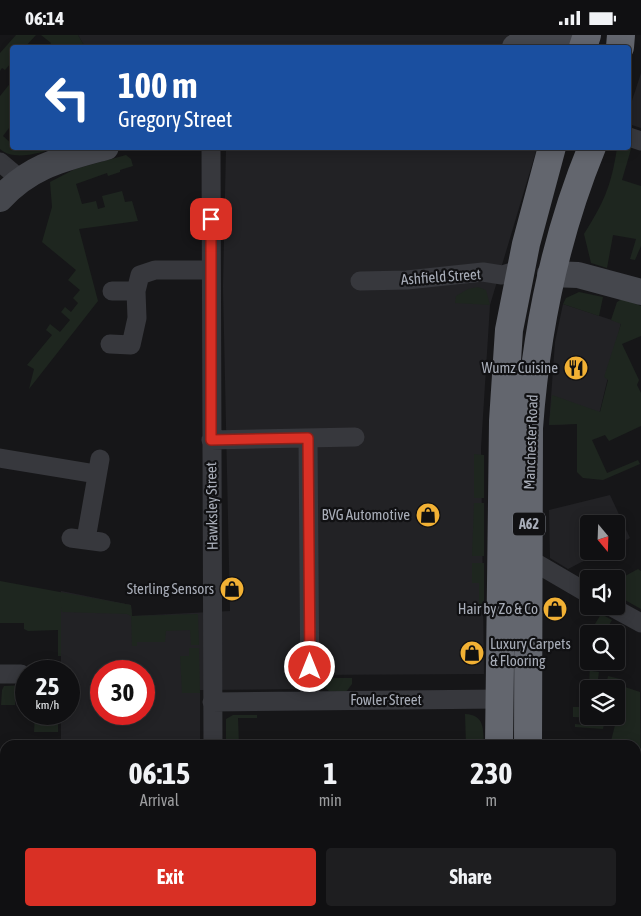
<!DOCTYPE html>
<html lang="en">
<head>
<meta charset="utf-8">
<style>
  :root { --surface:#101012; --page:#1e1e20; --text:#f1f3f6; --muted:#9c9d9f; --line:#303032; --accent:#d93025 }
  body { margin:0; font-family:"Asap Condensed",sans-serif; background:var(--page); color:var(--text); height:100vh; display:flex; flex-direction:column; font-size:19px; white-space:nowrap }
  * { box-sizing:border-box; margin:0 }
  p { font-size:16px; color:var(--muted) }
  .icon { flex:none; width:28px; height:28px; fill:none; stroke:currentColor; stroke-width:2; stroke-linecap:round; stroke-linejoin:round }
  .map { position:relative; flex:1; overflow:hidden }
  .side { position:absolute; left:0px; top:705px; width:641px; height:176px; display:flex; flex-direction:column; background:var(--surface); border-radius:15px 15px 0 0; box-shadow:0 2px 12px #0003,0 0 0 1px var(--line) }
  .side>* { flex:none }
  .top-card { position:absolute; left:10px; top:10px; width:621px; height:105px; border-radius:5px; box-shadow:0 2px 12px #0003,0 0 0 1px var(--line); background:#1a4fa0; color:#fff; overflow:hidden }
  .needle { width:32px; rotate:161deg }
  .buttons { position:absolute; left:580px; top:480px; display:grid; gap:10px }
  .buttons a { display:grid; place-items:center; width:45px; height:45px; border-radius:5px; background:var(--surface); box-shadow:0 2px 12px #0003,0 0 0 1px var(--line); font-size:25px }
  .speed { position:absolute; left:15px; top:625px; display:flex; gap:10px; font-size:25px; font-weight:700; text-align:center }
  .speed>* { display:grid; place-content:center; width:65px; height:65px; border-radius:50%; background:var(--surface); box-shadow:0 2px 12px #0003,0 0 0 1px var(--line); line-height:1 }
  .speed small { font-size:12px; font-weight:400 }
  .speed .limit { border:8px solid #d22; background:#fff; color:#111 }
  .pin { position:absolute; display:grid; place-items:center; width:42px; height:42px; color:#fff; margin:-21px; border-radius:10px; box-shadow:0 2px 8px #0006 }
  .me { position:absolute; width:55px; margin:-28px; rotate:0deg; stroke-linejoin:round; filter:drop-shadow(0 0 4px #0008) }
  .turn { display:flex; align-items:center; gap:18px; height:105px; padding:0 25px; font-size:22px }
  .turn .icon { width:65px; height:65px; stroke-width:2.5 }
  .turn b { display:block; font-size:35px; line-height:42px }
  .eta { display:flex; justify-content:space-evenly; align-items:center; height:85px; text-align:center }
  .eta b { font-size:30px; font-weight:700; line-height:35px }
  .button { display:flex; gap:10px; margin-top:auto; padding:10px 25px }
  .button a { flex:1; height:58px; border-radius:5px; background:var(--accent); color:#fff; font-size:20px; font-weight:700; line-height:58px; text-align:center }
  .button a+a { background:var(--page); color:var(--text) }
  .status { display:flex; justify-content:space-between; align-items:center; height:35px; padding:0 25px; background:var(--surface); direction:ltr }
  .status svg { height:14px; fill:currentColor }
  .map>svg:first-child { display:block }
  .built { fill:#222225; fill-rule:evenodd }
  .green { fill:#1e261f }
  .lines { fill:none; stroke-linecap:round; stroke-linejoin:round }
  .street { stroke:#37383d; stroke-width:19 }
  .secondary { stroke:#45474d; stroke-width:26 }
  .highway { stroke:#63666e; stroke-width:28 }
  .route-casing { stroke:#8d1f18; stroke-width:12 }
  .route { stroke:#d93025; stroke-width:9 }
  .labels { text-anchor:middle; stroke-width:4.5; stroke-linejoin:round; paint-order:stroke }
  .shield { fill:#111113; stroke:#7b7e86; stroke-width:1 }
  .shield-label { font-size:14px; font-weight:bold; fill:#a8adb8 }
  .street-label { font-size:15px; fill:#a8adb8; stroke:#111113 }
  .poi-label { font-size:15px; fill:#a8adb8; stroke:#111113; text-anchor:end }
</style>
</head>
<body>
<div class="status"><b>06:14</b><svg viewBox="0 0 49 12"><path d="M0 12V9h3v3zM5 12V6h3v6zM10 12V3h3v9zM15 12V0h3v12zM26 1h20v11H26zM47 4h2v5h-2z"/></svg></div>
<div class="map">
<svg width="641" height="881" viewBox="0 0 641 881">
  <rect width="100%" height="100%" fill="#161618"/>
  <!-- built -->
  <path class="built" d="M78,0h476l-1,12h-468z
    M641,38v55l-12,-4v-14z
    M226,113h311l-47,157 -9,143 3,226 -186,1 -2,14 -96,1v55h-139v-31h8v-43h-8v-80l70,14 1,11 98,-5 -7,-324zM101,636h43v43h-43z
    M563,269l58,19 -24,100 -48,2 6,-83z
    M610,460l20,43 -14,7v-21h-27v27h14l-35,18 -18,-11 -1,-48z
    M413,876h62l1,5h-63z"/>
  <!-- green -->
  <path class="green" d="M16,0h20l-11,12h-13v15l-7,8 -3,-2 -2,3v-18z
    M41,0h37l7,12h-37l3,-4z
    M12,46v43l-9,12 9,8v3l45,1c-17,4 -42,14 -57,1v-53z
    M617,113l14,1 -9,31 19,6v60l-6,14 -5,-1 6,-20 -23,-4 -6,33 -16,-5 -7,-29c20,-32 27,-47 33,-86z
    M126,120l5,4 2,7 -13,4v2l-12,4 -1,-3 -31,11 6,20 14,-3 2,8 7,-2 -3,-11 20,-5 3,11 7,-1 6,20 -59,8 19,72 -69,88 5,-20 -7,-4 25,-30 -6,-5 4,-6 10,8 10,-12 -9,-8 4,-5 6,5 7,-9 -5,-5 7,-8 -12,-10 8,-10 -34,-28 10,-35 -2,-25 25,-13z
    M478,252l8,3 4,15 -35,-2 1,-7 12,-7z
    M579,257l24,5 -4,19 -36,-12 3,-6z
    M622,264l19,7v30l-19,8 17,36 -2,5 4,8v33l-32,15 -4,-6 -13,5 15,33 31,-13 2,4 -37,16 -20,-2 -6,-6v-48l-28,1 3,-30 48,17 8,-32 -4,-3 17,-53 -10,-4 6,-18z
    M474,419l10,1v43h-10z
    M474,468h10v53h-12z
    M472,528h12v42l-5,1v-23h-7z
    M638,534l3,2v38l-25,-14v-14z
    M0,546l131,24 1,11 66,-2 1,31h-8l-1,-15 -24,1 -1,11h-28v4h-5l-1,-30 -4,-2 -65,-2 -1,-5v49h-3v-26l-30,1 -4,-2v-6h-24z
    M601,579l11,6 -8,14h-15z
    M189,613h10l1,45h-18l-2,-37h9z
    M590,626h4l-2,10 7,1 -1,7 9,2 1,-5 12,3 -1,6 21,7 1,92 -5,-1v-38h-26l5,-20 -3,-1 1,-3 -8,-1 -2,9 -28,-2v-3l18,2 2,-8 -22,-1v-10h16v9h27v-27h-27z
    M322,643h30v6l-6,8 -17,-1 -8,-6z
    M26,650v6h-11v14h-14l1,-15 2,-4z
    M35,679h26v5h-3v13h-24z
    M465,679c20,1 18,15 19,31h-18z
    M233,680h24v3h-19l1,27h-13v-26z
    M0,874h5v2h54v3l28,1v-4h80v5h-167z"/>
  <g class="lines">
    <!-- street -->
    <path class="street" d="M629,102l12,4
      M211,112l2,598
      M0,127l20,17
      M360,246l47,-1 76,-8 19,3 20,-6
      M112,256h24
      M110,309l21,1 6,-27 -1,-27 4,-16 15,-5h56
      M308,403l2,262
      M211,405l144,-3
      M0,423l96,16
      M71,503l30,4
      M86,504l14,-80
      M529,524l60,35
      M610,571l31,17
      M0,639h21
      M212,667l288,-3
      M213,881v-5
      M399,881v-5"/>
    <!-- secondary -->
    <path class="secondary" d="M515,12l48,-12
      M0,164c31,-34 63,-40 106,-52
      M550,239l28,1 63,17"/>
    <!-- highway -->
    <path class="highway" d="M583,12l4,-12
      M620,12l1,-12
      M499,710l4,-324 6,-91 17,-86 26,-97
      M528,710l1,-317c7,-97 26,-191 63,-281
      M512,881l1,-5"/>
  </g>
  <g class="lines">
    <defs>
      <path id="route" d="M211,184v221l97,-2 2,229"/>
    </defs>
    <!-- route casing -->
    <use href="#route" class="route-casing"/>
    <!-- route -->
    <use href="#route" class="route"/>
  </g>
  <!-- icons -->
  <defs>
    <symbol id="restaurant-disc" viewBox="-11 -11 22 22"><circle r="9.5" fill="#f2b134" stroke="#111113"/><path d="M-5-6h1v4h1v-4h1v4h1v-4h1v5L-1.5 .5V6h-2V.5L-5-1ZM5-6V6H3V1.5H1.5Q1.5-4 5-6Z" fill="#111"/></symbol>
    <symbol id="shop-disc" viewBox="-11 -11 22 22"><circle r="9.5" fill="#f2b134" stroke="#111113"/><path d="M-5-2.5h2.3a2.7 3.5 0 0 1 5.4 0H5L5.5 6h-11ZM-1.5-2.5h3a1.5 2.3 0 0 0-3 0Z" fill="#111"/></symbol>
  </defs>
  <g fill-rule="evenodd">
    <use href="#restaurant-disc" x="562" y="319" width="28" height="28"/>
    <use href="#shop-disc" x="414" y="466" width="28" height="28"/>
    <use href="#shop-disc" x="218" y="540" width="28" height="28"/>
    <use href="#shop-disc" x="541" y="560" width="28" height="28"/>
    <use href="#shop-disc" x="458" y="604" width="28" height="28"/>
  </g>
  <g class="labels">
    <!-- shield labels -->
    <rect class="shield" x="513" y="477.5" width="32" height="23" rx="4"/>
    <g class="shield-label">
      <text x="529" y="494">A62</text>
    </g>
    <!-- street labels -->
    <g class="street-label">
      <text transform="translate(441 242) rotate(-4)" y="5">Ashfield Street</text>
      <text transform="translate(531 407) rotate(-88)" y="5">Manchester Road</text>
      <text transform="translate(212 471) rotate(-91)" y="5">Hawksley Street</text>
      <text x="386" y="670">Fowler Street</text>
    </g>
    <!-- poi labels -->
    <g class="poi-label">
      <text x="558" y="338">Wumz Cuisine</text>
      <text x="410" y="485">BVG Automotive</text>
      <text x="214" y="559">Sterling Sensors</text>
      <text x="538" y="579">Hair by Zo &amp; Co</text>
      <text x="490" y="614" text-anchor="start">Luxury Carpets<tspan x="490" dy="17">&amp; Flooring</tspan></text>
    </g>
  </g>
</svg>
<div class="buttons">
<a><svg class="needle" viewBox="-14 -14 28 28"><path d="M0-13l5 13h-10z" fill="#e53935"/><path d="M0 13l5-13h-10z" fill="#9c9d9f"/></svg></a>
<a><svg class="icon" aria-label="sound" viewBox="0 0 24 24"><path d="M4 9h4l5-4v14l-5-4H4zM17 9q2 3 0 6"/></svg></a>
<a><svg class="icon" aria-label="search" viewBox="0 0 24 24"><circle cx="10" cy="10" r="6"/><path d="M15 15l6 6"/></svg></a>
<a><svg class="icon" aria-label="layers" viewBox="0 0 24 24"><path d="M12 4l9 5-9 5-9-5zM3 14l9 5 9-5"/></svg></a>
</div>
<div class="speed"><div>25<small>km/h</small></div><div class="limit">30</div></div>
<div class="pin" style="left:211px;top:184px;background:#d93025"><svg class="icon" aria-label="arrive" viewBox="0 0 24 24"><path d="M6 21V4h12l-3 4 3 4H6"/></svg></div>
<svg class="me" style="left:310px;top:632px" viewBox="-20 -20 40 40"><circle r="17" fill="#d93025" stroke="#fff" stroke-width="3"/><path d="M0-11L8 9 0 5-8 9z" fill="#fff"/></svg>
<div class="top-card">
<div class="turn"><svg class="icon" aria-label="left" viewBox="0 0 24 24"><path d="M17 20v-9H6M10 6l-5 5 5 5"/></svg><div><b>100 m</b>Gregory Street</div></div>
</div>
<section class="side">
<div class="eta">
<div><b>06:15</b><p>Arrival</p></div>
<div><b>1</b><p>min</p></div>
<div><b>230</b><p>m</p></div>
</div>
<div class="button"><a>Exit</a><a>Share</a></div>
</section>
</div>
</body>
</html>
